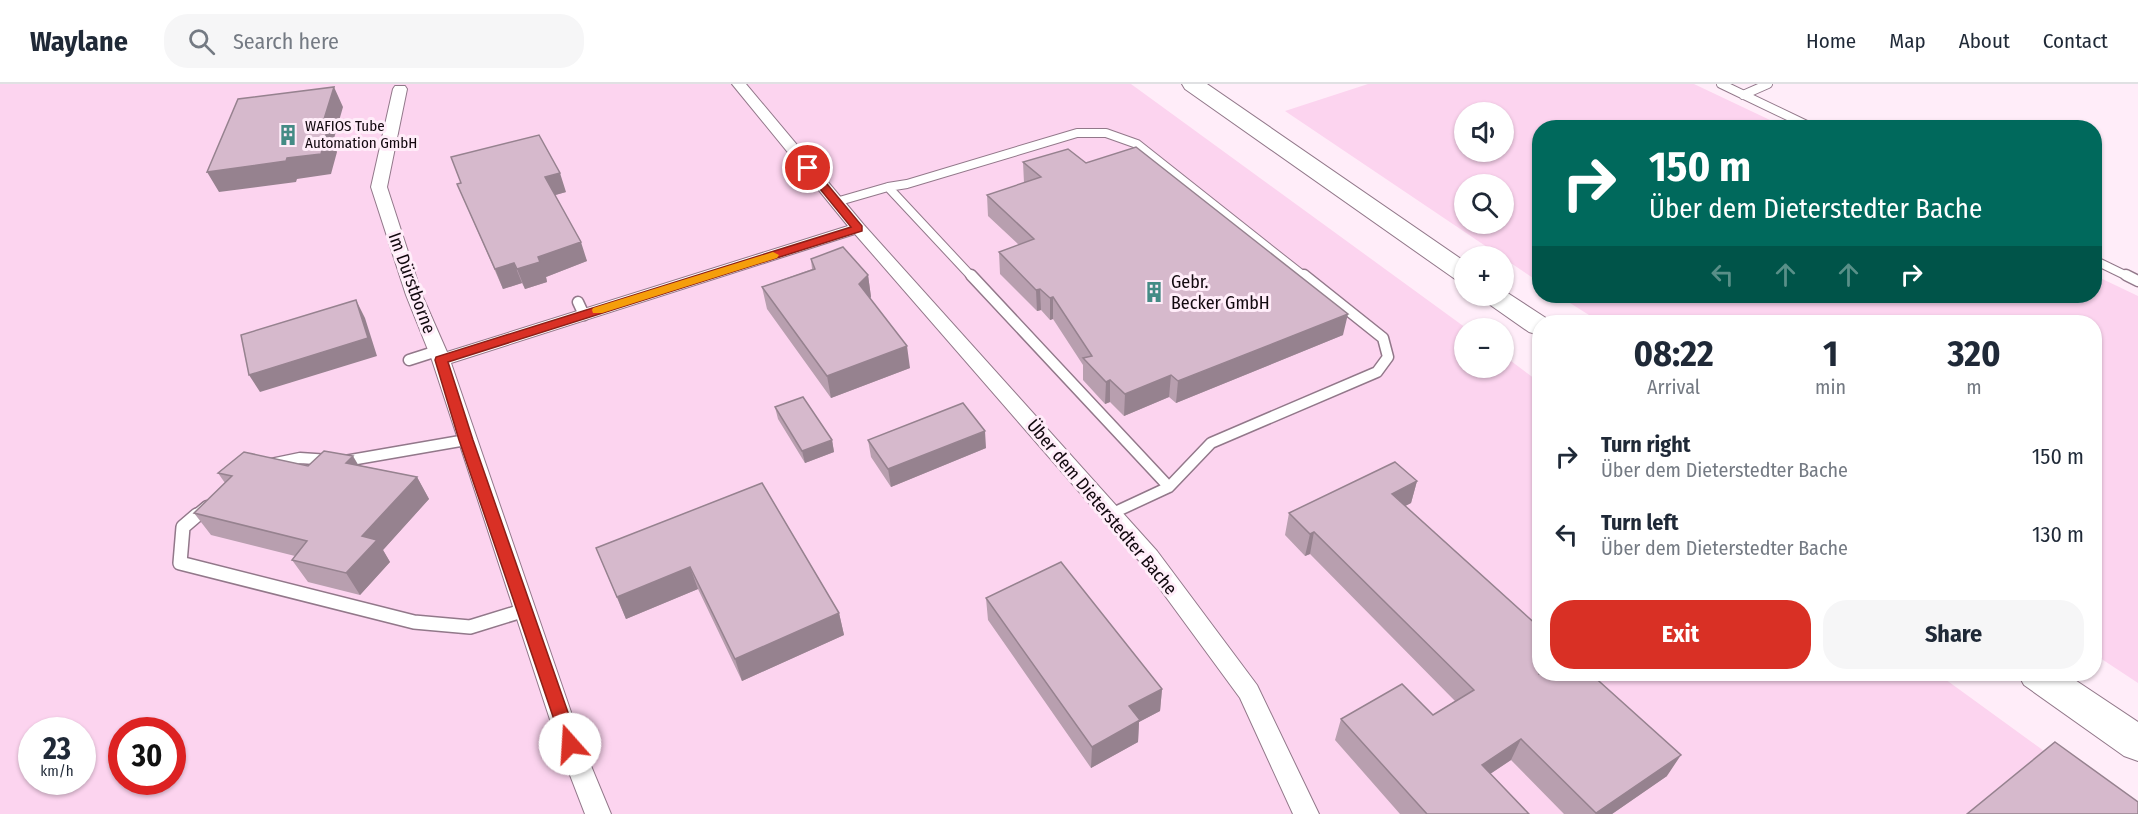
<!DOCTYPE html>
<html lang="en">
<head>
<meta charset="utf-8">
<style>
  :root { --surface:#fff; --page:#f6f6f7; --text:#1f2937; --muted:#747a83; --line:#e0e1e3; --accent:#d93025 }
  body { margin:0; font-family:"Fira Sans Condensed",sans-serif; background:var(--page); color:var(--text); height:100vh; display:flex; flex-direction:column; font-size:22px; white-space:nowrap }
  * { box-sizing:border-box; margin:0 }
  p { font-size:20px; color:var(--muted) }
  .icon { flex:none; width:33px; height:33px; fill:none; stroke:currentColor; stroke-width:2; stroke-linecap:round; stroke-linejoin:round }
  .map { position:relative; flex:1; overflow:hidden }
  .panel { position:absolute; left:1532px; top:231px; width:570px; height:366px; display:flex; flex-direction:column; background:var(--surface); border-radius:24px; box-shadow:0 2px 4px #0004 }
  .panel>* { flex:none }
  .banner { position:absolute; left:1532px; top:36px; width:570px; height:183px; border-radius:24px; box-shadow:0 2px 4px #0004; background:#00695c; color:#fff; overflow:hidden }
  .fabs { position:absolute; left:1454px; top:18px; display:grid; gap:12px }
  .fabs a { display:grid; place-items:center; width:60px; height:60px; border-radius:50%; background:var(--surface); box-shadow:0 2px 4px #0004; font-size:30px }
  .speed { position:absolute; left:18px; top:633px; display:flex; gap:12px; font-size:30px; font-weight:700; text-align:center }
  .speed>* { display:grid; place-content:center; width:78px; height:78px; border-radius:50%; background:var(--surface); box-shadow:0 2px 4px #0004; line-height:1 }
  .speed small { font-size:15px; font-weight:400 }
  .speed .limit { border:9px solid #d22; background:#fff; color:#111 }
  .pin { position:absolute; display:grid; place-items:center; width:51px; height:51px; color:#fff; margin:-26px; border:3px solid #fff; border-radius:50%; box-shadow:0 2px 6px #0007 }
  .me { position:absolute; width:66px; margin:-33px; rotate:341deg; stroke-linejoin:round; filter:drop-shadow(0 0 4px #0008) }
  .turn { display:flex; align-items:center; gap:21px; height:126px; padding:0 18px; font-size:27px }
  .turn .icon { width:78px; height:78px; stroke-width:2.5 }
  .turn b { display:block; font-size:42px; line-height:51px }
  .lanes { display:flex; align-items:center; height:57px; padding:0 18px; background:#0003; justify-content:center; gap:30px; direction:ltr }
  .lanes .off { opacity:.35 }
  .eta { display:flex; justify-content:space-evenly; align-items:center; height:102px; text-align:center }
  .eta b { font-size:36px; font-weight:700; line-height:42px }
  .button { display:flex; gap:12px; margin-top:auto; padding:12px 18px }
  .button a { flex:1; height:69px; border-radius:24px; background:var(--accent); color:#fff; font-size:24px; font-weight:700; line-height:69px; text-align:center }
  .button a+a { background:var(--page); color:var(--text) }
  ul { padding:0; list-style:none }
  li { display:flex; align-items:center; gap:18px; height:78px; padding:0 18px }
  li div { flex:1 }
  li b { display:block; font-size:22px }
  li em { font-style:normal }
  header { display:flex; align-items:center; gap:36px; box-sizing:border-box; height:84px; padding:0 30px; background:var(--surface); border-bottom:2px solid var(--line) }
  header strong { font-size:28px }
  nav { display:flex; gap:33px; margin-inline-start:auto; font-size:21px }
  .search { width:420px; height:54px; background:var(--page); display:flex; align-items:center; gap:15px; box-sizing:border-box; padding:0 21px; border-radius:24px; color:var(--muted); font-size:22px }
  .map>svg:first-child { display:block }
  .green { fill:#fcd4ef; fill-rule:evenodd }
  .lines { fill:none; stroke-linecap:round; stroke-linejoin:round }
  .lane-far2-casing { stroke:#92788a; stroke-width:10 }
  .lane-far1-casing { stroke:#92788a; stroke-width:13 }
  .lane-casing { stroke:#92788a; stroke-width:16 }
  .street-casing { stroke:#92788a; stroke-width:2 }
  .primary-casing { stroke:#92788a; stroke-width:2 }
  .lane-far2 { stroke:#fff; stroke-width:8 }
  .lane-far1 { stroke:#fff; stroke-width:10 }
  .lane { stroke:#fff; stroke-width:13 }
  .street { fill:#fff; fill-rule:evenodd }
  .primary { fill:#fff; fill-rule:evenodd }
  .wall { fill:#b89faf }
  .shaded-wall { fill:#96828f }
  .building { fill:#d6b9cc; stroke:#96828f; stroke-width:1.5 }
  .route { fill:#d93025; stroke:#8d1f18; stroke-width:1.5 }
  .slow { fill:#f59e0b }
  .labels { text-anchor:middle; stroke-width:6; stroke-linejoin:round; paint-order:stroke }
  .far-poi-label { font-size:15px; fill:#11080e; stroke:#ffedf9; text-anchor:start }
  .poi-label { font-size:18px; fill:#11080e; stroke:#ffedf9; text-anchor:start }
  .street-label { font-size:18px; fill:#11080e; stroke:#ffedf9 }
</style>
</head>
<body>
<header>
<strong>Waylane</strong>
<div class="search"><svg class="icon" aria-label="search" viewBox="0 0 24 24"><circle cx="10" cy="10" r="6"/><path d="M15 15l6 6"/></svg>Search here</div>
<nav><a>Home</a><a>Map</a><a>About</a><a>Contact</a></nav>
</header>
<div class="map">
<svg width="2138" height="730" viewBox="0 0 2138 730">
  <rect width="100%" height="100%" fill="#ffedf9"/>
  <!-- green -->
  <path class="green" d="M0,0h1131l335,244h-2v40h39v-13l36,27v292h399l193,140h-2131zM32,646h50v52h-50zM122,646h50v52h-50z
    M1368,0h326l91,43 -246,1v154l-254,-171zM1503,28v40h-39v-40zM1503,100v40h-39v-40z
    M2094,191l44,21v387l-44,-29v-332h-494l-41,-26h535z"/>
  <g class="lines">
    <defs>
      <path id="lane-far2" d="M1721,0l92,44
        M1743,11l25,-11
        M888,103l19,-3 170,-51h29l31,11 168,133
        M836,118l52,-15 84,90
        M2094,176l35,17"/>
      <path id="lane-far1" d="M971,191l198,212 -58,27
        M2126,191l12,6
        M578,218l6,13
        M409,276l28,-9
        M271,380l29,-6 45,3 121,-21
        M1169,403l42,-44 166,-71 11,-15 -5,-19 -79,-63
        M195,432l12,-10"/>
      <path id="lane" d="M197,431l-14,12 -3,36 234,59 56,5 55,-17"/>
      <path id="street" d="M732,0h14l118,141 293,326 100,134 62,129h-26l-53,-116 -99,-135 -286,-329 -404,129 131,381 29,70h-26l-27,-70 -126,-384 -26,-65 -35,-108 22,-98 2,-3h10l2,3 -20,98 35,108 25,57 401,-126z"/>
      <path id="primary" d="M1182,0h25l257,177v20l-9,-2 -270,-190z
        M1503,206l46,30 2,2h-12v13l-10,-3 -43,-30 -4,-6h21z
        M2018,590h48l72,48v39l-14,-5 -100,-71z"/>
    </defs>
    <!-- lane-far2 casing -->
    <use href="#lane-far2" class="lane-far2-casing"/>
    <!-- lane-far1 casing -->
    <use href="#lane-far1" class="lane-far1-casing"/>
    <!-- lane casing -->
    <use href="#lane" class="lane-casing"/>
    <!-- street casing -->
    <use href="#street" class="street-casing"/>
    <!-- primary casing -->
    <use href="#primary" class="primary-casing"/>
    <!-- lane-far2 -->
    <use href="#lane-far2" class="lane-far2"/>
    <!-- lane-far1 -->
    <use href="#lane-far1" class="lane-far1"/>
    <!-- lane -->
    <use href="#lane" class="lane"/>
    <!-- street -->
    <use href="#street" class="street"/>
    <!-- primary -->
    <use href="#primary" class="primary"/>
  </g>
  <!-- wall -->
  <path class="wall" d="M1023,78l63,1 257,172 -167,68 -7,-6 -45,19 -14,-14 -5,2 -22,-24v-15l-30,-46 -3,1 -9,-10 -4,1 -37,-37 -1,-22 20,-7 -31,-29 -1,-21 37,-12z
    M457,100l109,8 -11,3 32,66 -41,16 1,5 -22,7 -3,-6 -19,6z
    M811,175l57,16 3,22 -1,1 40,70 -79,30 -64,-89 -5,-22 50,-18z
    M775,323l57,33 2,12 -29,11 -27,-44z
    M868,356l118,8 -95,39 -20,-30z
    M358,381l59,12 12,22 -46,51 7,12 -30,33 -52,-13 -16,-22 3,-4 -84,-21 -17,-22 31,-30 -7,-10 90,-7z
    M1417,397l-6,22 -6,3 262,270 -55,38h-48l-53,-54 -21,14 39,40h-129l-65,-74 6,-21 92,-4 22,-14 -145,-147 -5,2 -20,-21 4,-22z
    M762,399l77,130 5,22 -102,46 -44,-92 -72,30 -30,-71z
    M986,514l176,91 -2,22 -21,11 -1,20 -47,26 -103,-148z"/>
  <!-- shaded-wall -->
  <path class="shaded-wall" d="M334,3l9,20 -10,35 4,10 -6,22 -34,5 -1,3 -77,10 -12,-20 80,-14 33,-26z
    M560,89l6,19 -14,4 -7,-19z
    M581,158l6,19 -41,16 1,5 -22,7 -8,-20 21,-12z
    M514,179l8,20 -19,6 -8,-20z
    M868,191l3,22 -8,9 -4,-22z
    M1040,205l1,21 -4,1 -1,-21z
    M1053,213v22l-3,1v-22z
    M356,216l9,18 12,38 -117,36 -11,-17z
    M1348,230l-5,21 -167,68 2,-22z
    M907,262l3,22 -79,30 -4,-22z
    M1171,291l-2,22 -45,19 1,-22z
    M1110,296v22l-5,2 1,-22z
    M985,347l1,17 -95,39 -3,-18z
    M832,356l2,12 -29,11 -3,-12z
    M353,372l13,22 -20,-15z
    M417,393l12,22 -46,51 7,12 -30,33 -14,-22 16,-37z
    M1417,397l-6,22 -25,13 6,-22z
    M1314,448l-4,22 -5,2 5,-22z
    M690,483l8,22 -72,30 -9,-22z
    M839,529l5,22 -102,46 -7,-22z
    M1162,605l-2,22 -21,11 -1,20 -47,26 1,-21 37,-41z
    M1521,655l-10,21 -39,26 10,-21z
    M1681,671l-14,21 -55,38h-17z"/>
  <!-- building -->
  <path class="building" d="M334,3l-14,45 7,-1 -6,23 -34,4 -1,3 -79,11 31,-73z
    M539,51l21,38 -15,4 36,65 -43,15 2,5 -23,7 -3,-6 -19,6 -38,-85 4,-1 -10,-26z
    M1136,63l212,167 -170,67 -7,-6 -46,19 -15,-14 -4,2 -23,-24 9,-2 -39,-59 -3,1 -10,-9 -4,1 -37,-38 35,-13 -47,-44 54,-18 -18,-15 45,-13 18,14z
    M843,163l25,28 -9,9 48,62 -80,30 -65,-89 53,-18 -4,-10z
    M356,216l12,38 -119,37 -8,-40z
    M803,313l29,43 -30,11 -27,-44z
    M963,319l22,28 -97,38 -20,-29z
    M324,367l29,5 -7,7 71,14 -55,59 15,4 -31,33 -54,-13 15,-19 -113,-28 38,-37 -14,-3 26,-21 64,14z
    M1395,378l22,19 -25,13 147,133v47h52l90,81 -85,58 -75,-74 -39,26 47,49h-102l-86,-95 61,-35 31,31 41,-25 -160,-158 -4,2 -21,-21z
    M762,399l77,130 -104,46 -45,-92 -73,30 -21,-49z
    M1061,478l101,127 -33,17 11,14 -48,27 -106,-149z
    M2055,658l83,60v12h-171z"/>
  <!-- route -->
  <path class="route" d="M808,81l4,1 50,60v5l-414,131 25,78 106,304 -3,5 -6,3 -6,-3 -105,-309 -24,-80 1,-3 415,-130 -48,-59z"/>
  <!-- slow -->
  <path class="slow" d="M773,168l6,3 -2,3 -175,55h-9l-1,-3 1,-2z"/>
  <!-- icons -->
  <defs>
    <symbol id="building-bare" viewBox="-9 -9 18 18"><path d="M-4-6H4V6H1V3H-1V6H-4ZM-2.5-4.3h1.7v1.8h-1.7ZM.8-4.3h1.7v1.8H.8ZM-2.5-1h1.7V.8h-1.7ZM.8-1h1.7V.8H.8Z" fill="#448b85" stroke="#ffedf9" stroke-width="2.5" paint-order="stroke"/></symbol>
  </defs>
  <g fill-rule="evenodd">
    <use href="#building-bare" x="273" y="36" width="30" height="30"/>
    <use href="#building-bare" x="1139" y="193" width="30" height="30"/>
  </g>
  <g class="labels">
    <!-- far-poi labels -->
    <g class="far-poi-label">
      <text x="305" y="47">WAFIOS Tube<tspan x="305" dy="17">Automation GmbH</tspan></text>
    </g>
    <!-- poi labels -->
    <g class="poi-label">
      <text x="1171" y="204">Gebr.<tspan x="1171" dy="21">Becker GmbH</tspan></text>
    </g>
    <!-- street labels -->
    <g class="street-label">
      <text transform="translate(412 199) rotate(70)" y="6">Im Dürstborne</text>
      <text transform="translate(1102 423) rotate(50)" y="6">Über dem Dieterstedter Bache</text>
    </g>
  </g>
</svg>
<div class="fabs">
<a><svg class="icon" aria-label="sound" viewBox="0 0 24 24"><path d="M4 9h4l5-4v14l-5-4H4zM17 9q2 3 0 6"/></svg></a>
<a><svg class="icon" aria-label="search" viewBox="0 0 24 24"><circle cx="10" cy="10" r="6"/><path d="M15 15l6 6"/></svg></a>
<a>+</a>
<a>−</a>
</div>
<div class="speed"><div>23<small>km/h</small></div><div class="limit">30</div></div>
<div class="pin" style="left:808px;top:84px;background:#d93025"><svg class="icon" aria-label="arrive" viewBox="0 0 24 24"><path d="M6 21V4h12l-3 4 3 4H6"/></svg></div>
<svg class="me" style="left:570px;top:660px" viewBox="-20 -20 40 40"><circle r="19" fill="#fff"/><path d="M0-13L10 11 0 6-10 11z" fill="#d93025"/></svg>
<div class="banner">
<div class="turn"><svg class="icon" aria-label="right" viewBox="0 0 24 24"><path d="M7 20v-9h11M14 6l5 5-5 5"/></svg><div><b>150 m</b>Über dem Dieterstedter Bache</div></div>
<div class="lanes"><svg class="icon off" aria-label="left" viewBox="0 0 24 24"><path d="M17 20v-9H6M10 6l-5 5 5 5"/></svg><svg class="icon off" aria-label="ahead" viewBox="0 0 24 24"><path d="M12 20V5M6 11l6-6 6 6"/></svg><svg class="icon off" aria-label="ahead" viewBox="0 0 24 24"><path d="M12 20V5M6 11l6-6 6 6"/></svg><svg class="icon" aria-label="right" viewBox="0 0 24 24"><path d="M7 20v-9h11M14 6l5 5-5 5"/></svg></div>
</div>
<section class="panel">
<div class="eta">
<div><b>08:22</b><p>Arrival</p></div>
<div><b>1</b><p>min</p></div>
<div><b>320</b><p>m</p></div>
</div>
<ul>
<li><svg class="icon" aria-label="right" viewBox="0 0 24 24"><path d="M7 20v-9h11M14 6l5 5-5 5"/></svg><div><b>Turn right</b><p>Über dem Dieterstedter Bache</p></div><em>150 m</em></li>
<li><svg class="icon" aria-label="left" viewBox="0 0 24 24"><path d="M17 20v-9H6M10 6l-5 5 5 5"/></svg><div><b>Turn left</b><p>Über dem Dieterstedter Bache</p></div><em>130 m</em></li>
</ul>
<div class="button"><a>Exit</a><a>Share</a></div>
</section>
</div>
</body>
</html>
